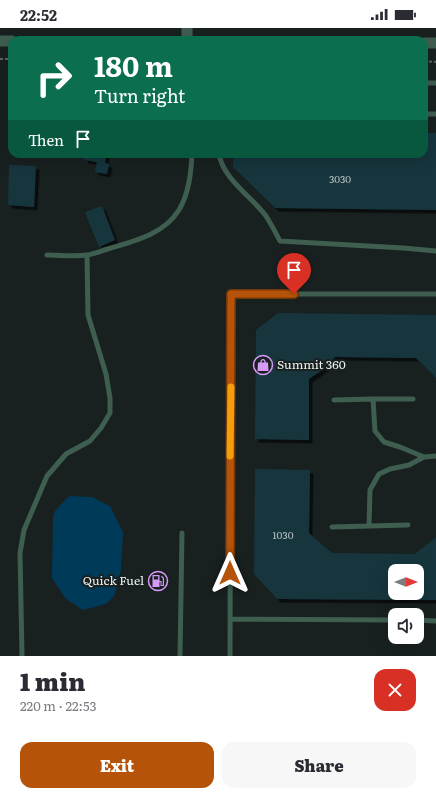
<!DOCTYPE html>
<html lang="en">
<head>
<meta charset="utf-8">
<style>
  :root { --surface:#fff; --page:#f7f7f7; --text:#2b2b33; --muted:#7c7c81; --accent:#b45309 }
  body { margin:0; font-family:Literata,serif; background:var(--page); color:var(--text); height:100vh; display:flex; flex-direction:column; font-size:15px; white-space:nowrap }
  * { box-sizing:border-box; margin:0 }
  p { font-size:13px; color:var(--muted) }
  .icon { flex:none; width:22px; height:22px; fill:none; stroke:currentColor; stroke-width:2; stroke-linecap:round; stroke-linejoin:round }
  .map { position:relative; height:628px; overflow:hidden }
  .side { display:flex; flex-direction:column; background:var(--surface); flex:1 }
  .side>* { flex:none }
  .banner { position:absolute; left:8px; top:8px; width:420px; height:122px; border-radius:12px; box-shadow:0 4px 16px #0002; background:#0b6e4f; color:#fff; overflow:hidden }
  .needle { width:26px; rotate:90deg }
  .controls { position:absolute; left:388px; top:536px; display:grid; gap:8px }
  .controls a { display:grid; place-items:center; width:36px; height:36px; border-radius:8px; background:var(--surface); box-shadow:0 4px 16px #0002; font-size:20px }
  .pin { position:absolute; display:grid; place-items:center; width:34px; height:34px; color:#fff; margin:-41px -17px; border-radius:50% 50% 50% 0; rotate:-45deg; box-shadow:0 0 4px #0007 }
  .pin .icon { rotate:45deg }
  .me { position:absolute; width:44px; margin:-22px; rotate:0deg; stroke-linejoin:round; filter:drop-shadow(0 0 3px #0008) }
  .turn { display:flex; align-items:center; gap:14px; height:84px; padding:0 20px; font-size:18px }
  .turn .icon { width:52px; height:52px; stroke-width:2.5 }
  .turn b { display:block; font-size:28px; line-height:34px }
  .then { display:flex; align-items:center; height:38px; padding:0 20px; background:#0003; gap:8px; font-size:15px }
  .round { display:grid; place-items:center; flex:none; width:42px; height:42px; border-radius:12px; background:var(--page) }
  .overview { display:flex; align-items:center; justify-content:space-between; height:68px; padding:0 20px }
  h1 { font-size:24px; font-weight:800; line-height:30px }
  .primary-button { display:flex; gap:8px; margin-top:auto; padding:8px 20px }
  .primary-button a { flex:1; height:46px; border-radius:12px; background:var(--accent); color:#fff; font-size:16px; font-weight:800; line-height:46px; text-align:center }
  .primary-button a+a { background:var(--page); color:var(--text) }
  .status { display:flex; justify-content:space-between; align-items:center; height:28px; padding:0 20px; background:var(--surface); direction:ltr }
  .status svg { height:11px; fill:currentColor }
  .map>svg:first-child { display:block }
  .water { fill:#003a59 }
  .building { fill:#17363e; fill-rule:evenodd; filter:url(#shadow) }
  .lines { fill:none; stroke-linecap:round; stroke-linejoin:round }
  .path { stroke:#5f6565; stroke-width:2; stroke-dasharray:3 2; stroke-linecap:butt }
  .service { stroke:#3e5e50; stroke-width:5 }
  .tertiary { stroke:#3e5e50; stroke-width:11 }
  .route-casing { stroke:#753606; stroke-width:10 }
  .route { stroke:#b45309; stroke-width:7 }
  .slow { stroke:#f59e0b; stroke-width:7 }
  .labels { text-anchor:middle; stroke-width:4; stroke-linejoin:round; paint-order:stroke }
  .number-label { font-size:10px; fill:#b8c3c4 }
  .poi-label { font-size:12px; fill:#edf2f1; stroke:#192020; text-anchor:start }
</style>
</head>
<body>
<div class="status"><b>22:52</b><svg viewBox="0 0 49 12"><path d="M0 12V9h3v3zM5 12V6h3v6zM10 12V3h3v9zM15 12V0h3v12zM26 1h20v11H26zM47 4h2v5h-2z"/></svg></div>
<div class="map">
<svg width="436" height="628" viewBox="0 0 436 628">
  <defs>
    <filter id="shadow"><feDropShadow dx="3.5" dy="3.5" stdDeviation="0" flood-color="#0009"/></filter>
  </defs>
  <rect width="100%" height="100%" fill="#192020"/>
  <!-- water -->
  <path class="water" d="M69,468l23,1 18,9 13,26 -2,38 -7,26 -8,8 -23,6 -17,-11 -14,-21 1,-61 2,-6z"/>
  <!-- building -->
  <path class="building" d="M424,105h12v77l-161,-2 -42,-41 1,-13h190z
    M85,126h21l-1,9 4,1 -2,10 -12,-2 2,-10 -13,-2z
    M9,137l27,1 -2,41 -26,-2z
    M102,178l13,34 -16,7 -14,-35z
    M278,285l158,2v63l-20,-20 -81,-1 -10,11 -16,11v61l-54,-1 1,-109z
    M255,441l55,1 -1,63 23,20 83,1 21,-17v63l-159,-1 -23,-25zM395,543h22v22h-22z"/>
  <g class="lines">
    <!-- path -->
    <path class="path" d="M0,31h12
      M424,33l12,1"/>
    <!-- service -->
    <path class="service" d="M424,55h12
      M424,86h12
      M219,126c4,25 33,43 47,62 5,8 10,17 14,25l123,7 33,3
      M47,227c13,0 27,2 40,0 8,-1 16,-5 24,-7 24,-7 53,-14 68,-38 10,-17 12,-37 13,-56
      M413,371h-40l2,32 9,11 16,5 24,10 12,-1
      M334,372l39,-1
      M408,497l-39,1 1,-36 9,-16 11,-5 19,-4 15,-8
      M332,499l37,-1
      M230,591l165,1
      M417,592l19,1
      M22,628l-2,-103 4,-23 23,-54 19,-22 24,-13 11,-13 9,-15v-15l-4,-24 -18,-59 -1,-60
      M180,628l2,-123
      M230,628l1,-362h205"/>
    <!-- tertiary -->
    <path class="tertiary" d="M187,0v12
      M0,13h12
      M424,15h12"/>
  </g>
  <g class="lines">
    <defs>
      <path id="route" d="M230,545l1,-279h63"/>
    </defs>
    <!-- route casing -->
    <use href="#route" class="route-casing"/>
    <!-- route -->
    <use href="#route" class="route"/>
    <!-- slow -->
    <path class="slow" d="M230,428l1,-69"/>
  </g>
  <!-- icons -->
  <defs>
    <symbol id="shop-ring" viewBox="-11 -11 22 22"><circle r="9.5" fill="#192020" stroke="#d89af8" stroke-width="1.5"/><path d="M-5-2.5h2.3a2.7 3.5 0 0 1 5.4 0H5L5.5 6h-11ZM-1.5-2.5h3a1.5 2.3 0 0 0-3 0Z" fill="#d89af8"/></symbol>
    <symbol id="fuel-ring" viewBox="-11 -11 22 22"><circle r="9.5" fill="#192020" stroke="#d89af8" stroke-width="1.5"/><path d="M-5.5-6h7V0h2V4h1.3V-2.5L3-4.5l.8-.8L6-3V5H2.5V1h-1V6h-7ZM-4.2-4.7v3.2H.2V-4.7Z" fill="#d89af8"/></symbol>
  </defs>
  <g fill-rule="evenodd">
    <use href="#shop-ring" x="252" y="326" width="22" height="22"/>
    <use href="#fuel-ring" x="147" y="542" width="22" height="22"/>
  </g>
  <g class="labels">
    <!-- number labels -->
    <g class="number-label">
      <text x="340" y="155">3030</text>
      <text x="283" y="511">1030</text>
    </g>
    <!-- poi labels -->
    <g class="poi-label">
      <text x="277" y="341">Summit 360</text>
      <text x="144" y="557" text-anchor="end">Quick Fuel</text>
    </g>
  </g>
</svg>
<div class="controls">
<a><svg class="needle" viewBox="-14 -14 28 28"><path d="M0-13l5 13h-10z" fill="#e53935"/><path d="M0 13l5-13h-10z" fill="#7c7c81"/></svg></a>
<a><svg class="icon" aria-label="sound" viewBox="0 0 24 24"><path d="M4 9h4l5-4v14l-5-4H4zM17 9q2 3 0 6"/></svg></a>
</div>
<div class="pin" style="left:294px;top:266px;background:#d93025"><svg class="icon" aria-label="arrive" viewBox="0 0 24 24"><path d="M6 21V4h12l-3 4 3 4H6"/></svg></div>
<svg class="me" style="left:230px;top:545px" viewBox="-20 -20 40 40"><path d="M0-17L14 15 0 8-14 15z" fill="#b45309" stroke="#fff" stroke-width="4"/></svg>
<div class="banner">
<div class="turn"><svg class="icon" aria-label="right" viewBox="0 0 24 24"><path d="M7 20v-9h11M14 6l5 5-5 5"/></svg><div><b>180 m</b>Turn right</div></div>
<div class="then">Then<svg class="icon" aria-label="arrive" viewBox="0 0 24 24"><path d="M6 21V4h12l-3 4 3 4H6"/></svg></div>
</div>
</div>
<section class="side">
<div class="overview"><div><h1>1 min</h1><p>220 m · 22:53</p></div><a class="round" style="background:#d93025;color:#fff"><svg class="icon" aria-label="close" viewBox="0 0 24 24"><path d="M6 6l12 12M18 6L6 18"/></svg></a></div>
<div class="primary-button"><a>Exit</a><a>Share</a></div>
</section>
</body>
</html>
